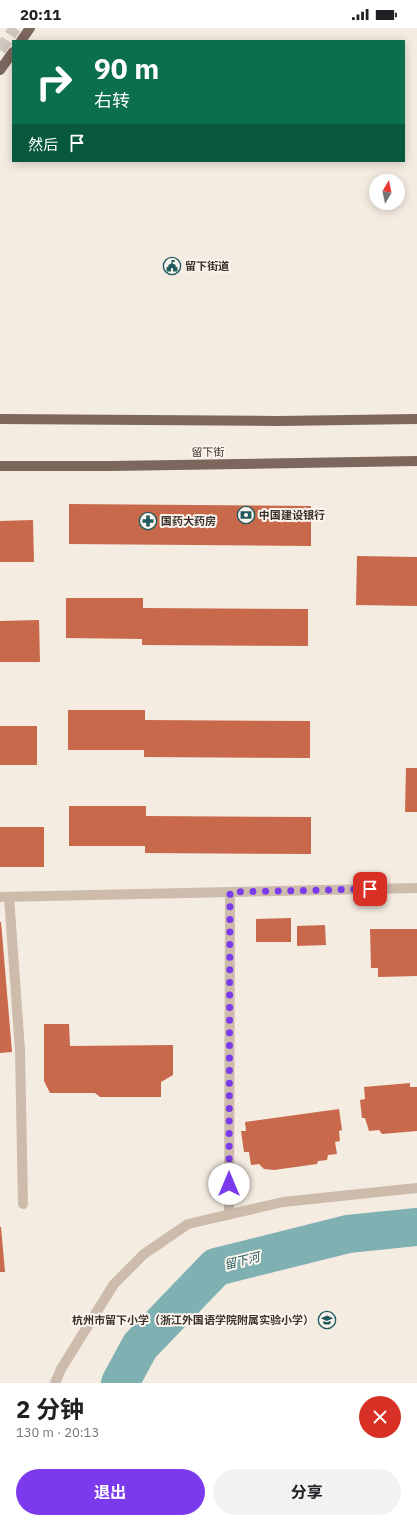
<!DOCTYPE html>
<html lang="zh">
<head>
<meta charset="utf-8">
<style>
  :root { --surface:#fff; --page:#f2f2f2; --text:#202124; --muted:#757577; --accent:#7c3aed }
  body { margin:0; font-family:"IBM Plex Sans","Noto Sans SC",sans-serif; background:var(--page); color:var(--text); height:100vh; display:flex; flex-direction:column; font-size:15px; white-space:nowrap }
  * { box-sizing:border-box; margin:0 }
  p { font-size:13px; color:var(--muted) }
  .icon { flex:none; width:22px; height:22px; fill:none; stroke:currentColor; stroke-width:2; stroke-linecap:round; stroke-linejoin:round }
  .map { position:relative; height:1355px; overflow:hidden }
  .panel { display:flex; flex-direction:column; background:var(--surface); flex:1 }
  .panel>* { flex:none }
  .top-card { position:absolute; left:12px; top:12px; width:393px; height:122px; border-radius:0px; box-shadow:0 2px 10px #0003; background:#0b6e4f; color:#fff; overflow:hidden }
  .needle { width:26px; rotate:9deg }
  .buttons { position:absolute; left:369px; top:146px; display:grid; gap:8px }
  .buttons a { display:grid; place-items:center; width:36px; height:36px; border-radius:50%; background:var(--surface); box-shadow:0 2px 10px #0003; font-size:20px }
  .pin { position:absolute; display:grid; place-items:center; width:34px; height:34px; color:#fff; margin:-17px; border-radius:8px; box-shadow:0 2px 6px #0006 }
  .me { position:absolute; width:44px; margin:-22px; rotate:0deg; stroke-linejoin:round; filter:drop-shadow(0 0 3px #0008) }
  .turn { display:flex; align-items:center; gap:14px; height:84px; padding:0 16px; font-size:18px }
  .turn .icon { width:52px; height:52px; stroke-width:2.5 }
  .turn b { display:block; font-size:28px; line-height:34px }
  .then { display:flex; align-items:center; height:38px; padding:0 16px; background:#0003; gap:8px; font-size:15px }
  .round { display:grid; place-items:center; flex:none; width:42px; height:42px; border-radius:21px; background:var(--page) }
  .summary { display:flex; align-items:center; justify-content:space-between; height:68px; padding:0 16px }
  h1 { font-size:24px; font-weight:700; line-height:30px }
  .action { display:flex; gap:8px; margin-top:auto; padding:8px 16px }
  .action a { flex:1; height:46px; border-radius:24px; background:var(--accent); color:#fff; font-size:16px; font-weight:700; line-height:46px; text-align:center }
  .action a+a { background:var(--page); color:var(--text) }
  .status { display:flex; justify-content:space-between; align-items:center; height:28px; padding:0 20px; background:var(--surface); direction:ltr }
  .status svg { height:11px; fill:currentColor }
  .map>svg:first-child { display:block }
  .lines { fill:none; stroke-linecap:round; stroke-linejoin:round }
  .river { stroke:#7fb0b2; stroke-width:38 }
  .building { fill:#c8694b }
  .highway-tunnel { stroke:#cfc6bd; stroke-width:12; stroke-dasharray:12 6; stroke-linecap:butt }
  .minor { stroke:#cdbbac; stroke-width:10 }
  .major { stroke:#7d675c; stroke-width:10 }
  .route { stroke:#7c3aed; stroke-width:7; stroke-dasharray:0 12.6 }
  .labels { text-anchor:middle; stroke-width:4; stroke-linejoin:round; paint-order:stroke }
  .poi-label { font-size:11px; font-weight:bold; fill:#3b302b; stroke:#fbf5ee; text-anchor:start }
  .street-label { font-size:11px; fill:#3b302b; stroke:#fbf5ee }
  .water-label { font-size:12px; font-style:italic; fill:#1f5a5e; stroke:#fbf5ee }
</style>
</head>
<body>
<div class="status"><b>20:11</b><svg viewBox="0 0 49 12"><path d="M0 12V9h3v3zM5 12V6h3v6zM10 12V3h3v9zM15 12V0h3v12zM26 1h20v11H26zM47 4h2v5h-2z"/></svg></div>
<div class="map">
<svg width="417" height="1355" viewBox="0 0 417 1355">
  <rect width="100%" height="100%" fill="#f4ebe1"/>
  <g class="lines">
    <!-- river -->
    <path class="river" d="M120,1355l20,-37 76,-79 132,-33 69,-7"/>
  </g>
  <!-- building -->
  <path class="building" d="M69,476l242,2v40l-242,-2z
    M33,492l1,42h-34v-41z
    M357,528l60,1v49l-61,-1z
    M66,570h77v10l165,1v37l-166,-1v-6l-76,-1z
    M39,592l1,42h-40v-41z
    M68,682h77v10l165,1v37l-166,-1v-7h-76z
    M0,698h37v39h-37z
    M406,740h11v44h-12z
    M69,778h77v10l165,1v37l-166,-1v-7h-76z
    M0,799h44v40h-44z
    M291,890v24h-35v-23z
    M0,894h1l11,130 -12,1z
    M325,897l1,20 -29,1v-20z
    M370,901h47v47l-39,1v-9h-7z
    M44,996h25l1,22 103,-1v30l-12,7v15h-61l-5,-4h-45l-6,-12z
    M410,1055v4h7v44l-35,3 -3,-4 -10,1 -4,-13h-3l-2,-18 5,-1 -1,-12z
    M339,1081l3,21 -3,1 1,10 -5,1 2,12 -9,1 -1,5 -9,1 -1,3 -43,6 -10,-1 -5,-5 -8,1 -2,-13h-5l-3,-21h5l-1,-9z
    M0,1199h1l4,45h-5z"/>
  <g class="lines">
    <!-- highway-tunnel -->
    <path class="highway-tunnel" d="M0,22l15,-22"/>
    <!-- minor -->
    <path class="minor" d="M0,869l417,-9
      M9,869l11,153 3,154
      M229,1187l1,-323
      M55,1355l6,-14 53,-85 30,-30 44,-30 95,-22 134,-14"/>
    <!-- major -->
    <path class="major" d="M21,13l9,-13
      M0,42l13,-18
      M0,391l278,2 139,-2
      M0,438h111l306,-5"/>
  </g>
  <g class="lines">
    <!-- route -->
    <path class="route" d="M229,1156l1,-292 140,-3"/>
  </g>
  <!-- icons -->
  <defs>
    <symbol id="civic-ring" viewBox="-11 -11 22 22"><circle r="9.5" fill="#fbf5ee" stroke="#1f5a5e" stroke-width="1.5"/><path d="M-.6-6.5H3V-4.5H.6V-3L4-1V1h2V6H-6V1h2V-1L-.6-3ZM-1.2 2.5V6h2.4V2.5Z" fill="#1f5a5e"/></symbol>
    <symbol id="bank-ring" viewBox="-11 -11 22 22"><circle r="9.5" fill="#fbf5ee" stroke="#1f5a5e" stroke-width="1.5"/><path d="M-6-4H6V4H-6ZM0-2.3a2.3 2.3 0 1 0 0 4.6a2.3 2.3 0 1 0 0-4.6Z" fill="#1f5a5e"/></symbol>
    <symbol id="pharmacy-ring" viewBox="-11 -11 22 22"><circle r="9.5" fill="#fbf5ee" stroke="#1f5a5e" stroke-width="1.5"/><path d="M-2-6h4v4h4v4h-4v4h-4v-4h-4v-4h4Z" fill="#1f5a5e"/></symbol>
    <symbol id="school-ring" viewBox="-11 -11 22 22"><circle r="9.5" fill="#fbf5ee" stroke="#1f5a5e" stroke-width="1.5"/><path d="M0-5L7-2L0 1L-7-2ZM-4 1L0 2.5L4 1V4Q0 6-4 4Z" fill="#1f5a5e"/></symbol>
  </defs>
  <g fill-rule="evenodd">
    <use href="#civic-ring" x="162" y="228" width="20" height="20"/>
    <use href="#bank-ring" x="236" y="477" width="20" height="20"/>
    <use href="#pharmacy-ring" x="138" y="483" width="20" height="20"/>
    <use href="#school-ring" x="317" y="1282" width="20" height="20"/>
  </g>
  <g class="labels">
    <!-- poi labels -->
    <g class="poi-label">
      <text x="185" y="242">留下街道</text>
      <text x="259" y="491">中国建设银行</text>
      <text x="161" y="497">国药大药房</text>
      <text x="314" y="1296" text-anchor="end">杭州市留下小学（浙江外国语学院附属实验小学）</text>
    </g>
    <!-- street labels -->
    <g class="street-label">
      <text transform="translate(208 424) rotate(-1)" y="4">留下街</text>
    </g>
    <!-- water labels -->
    <g class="water-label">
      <text transform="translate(242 1233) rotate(-14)" y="4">留下河</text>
    </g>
  </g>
</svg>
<div class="buttons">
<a><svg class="needle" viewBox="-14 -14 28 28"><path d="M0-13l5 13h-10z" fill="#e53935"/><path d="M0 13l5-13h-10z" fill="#757577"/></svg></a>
</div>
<div class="pin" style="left:370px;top:861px;background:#d93025"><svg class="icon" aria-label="arrive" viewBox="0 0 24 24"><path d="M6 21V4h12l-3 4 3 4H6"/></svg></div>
<svg class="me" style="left:229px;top:1156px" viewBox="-20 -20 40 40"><circle r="19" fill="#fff"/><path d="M0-13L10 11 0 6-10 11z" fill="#7c3aed"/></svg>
<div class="top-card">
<div class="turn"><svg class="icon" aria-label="right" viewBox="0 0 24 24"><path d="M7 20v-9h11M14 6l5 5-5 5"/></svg><div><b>90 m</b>右转</div></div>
<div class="then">然后<svg class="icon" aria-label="arrive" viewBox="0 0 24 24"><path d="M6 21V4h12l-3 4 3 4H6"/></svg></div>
</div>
</div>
<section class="panel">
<div class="summary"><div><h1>2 分钟</h1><p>130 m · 20:13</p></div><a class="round" style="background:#d93025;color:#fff"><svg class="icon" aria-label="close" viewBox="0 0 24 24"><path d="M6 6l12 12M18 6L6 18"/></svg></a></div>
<div class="action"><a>退出</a><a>分享</a></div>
</section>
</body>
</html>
